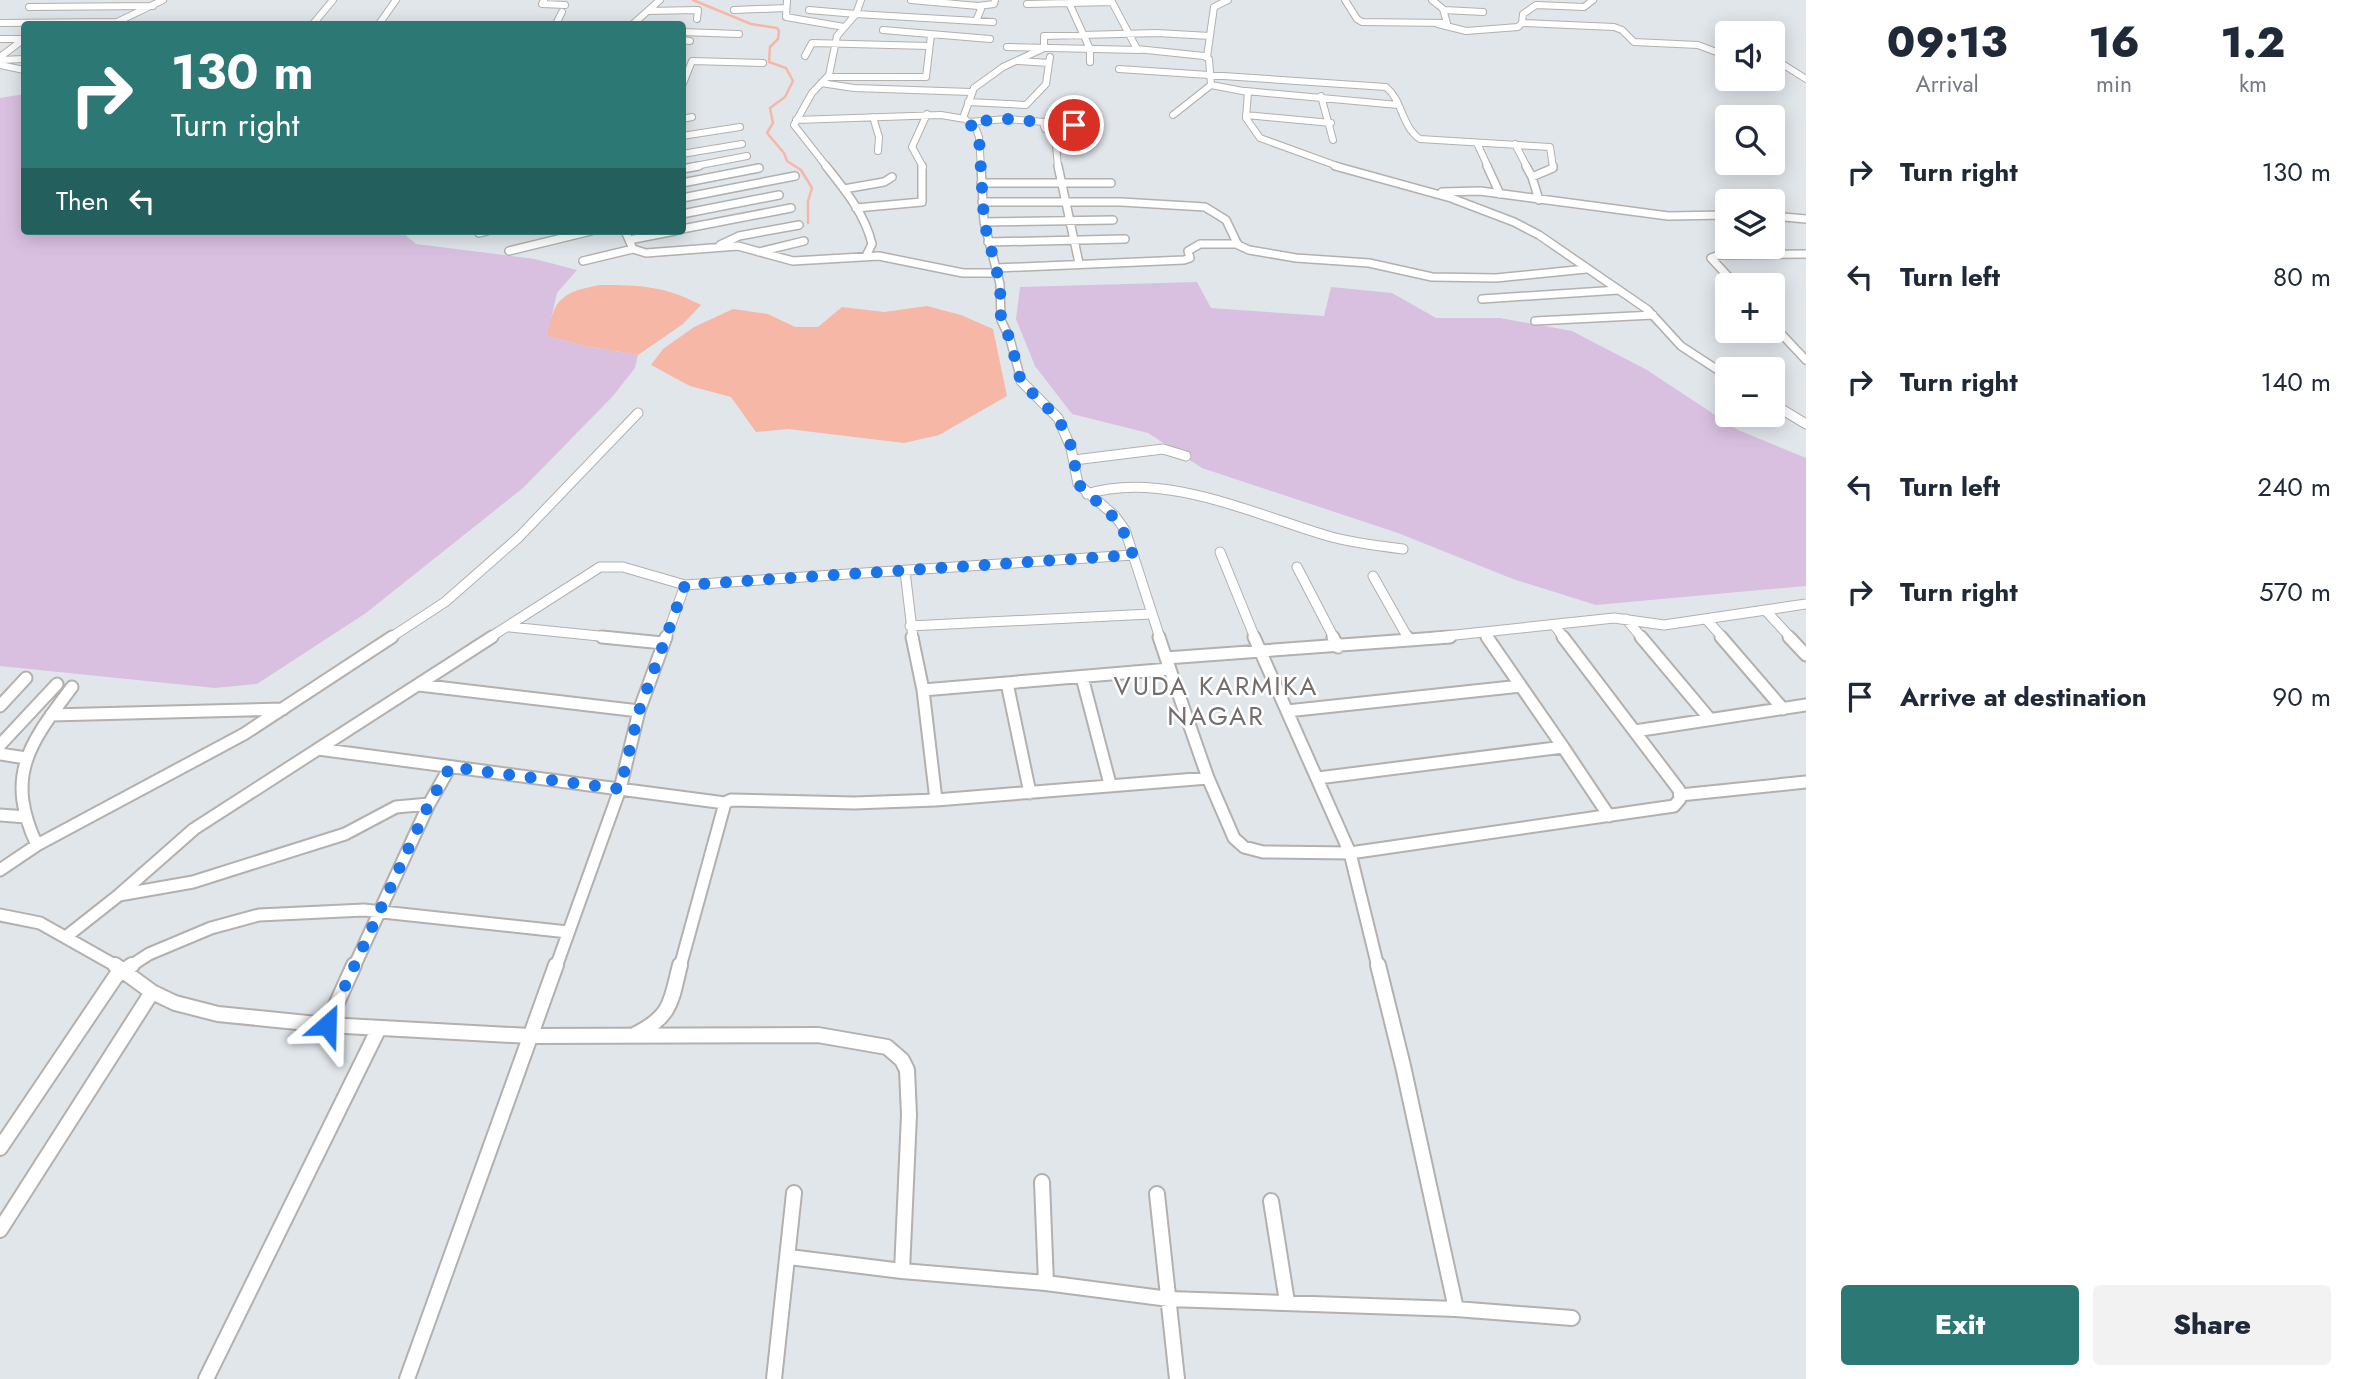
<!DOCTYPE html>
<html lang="en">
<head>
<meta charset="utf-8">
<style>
  :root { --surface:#fff; --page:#f2f2f3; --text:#1f2937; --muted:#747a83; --accent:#2c7875 }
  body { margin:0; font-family:Jost,sans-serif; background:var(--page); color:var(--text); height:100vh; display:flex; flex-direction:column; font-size:26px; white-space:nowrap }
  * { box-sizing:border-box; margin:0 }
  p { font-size:23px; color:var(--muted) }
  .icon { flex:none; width:38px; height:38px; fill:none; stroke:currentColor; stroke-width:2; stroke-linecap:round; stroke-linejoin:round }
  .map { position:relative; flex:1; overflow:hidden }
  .sheet { display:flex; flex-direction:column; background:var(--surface); width:560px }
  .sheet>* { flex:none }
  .hud { position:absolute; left:21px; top:21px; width:665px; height:214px; border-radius:7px; box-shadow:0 4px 18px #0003; background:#2c7875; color:#fff; overflow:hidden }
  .controls { position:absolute; left:1715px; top:21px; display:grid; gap:14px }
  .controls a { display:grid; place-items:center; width:70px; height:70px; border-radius:7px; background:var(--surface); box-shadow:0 4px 18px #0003; font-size:35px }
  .pin { position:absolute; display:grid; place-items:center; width:60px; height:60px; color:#fff; margin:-30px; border:4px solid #fff; border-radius:50%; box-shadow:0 2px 7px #0007 }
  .me { position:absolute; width:77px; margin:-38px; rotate:25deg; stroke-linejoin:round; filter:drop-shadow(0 0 5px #0008) }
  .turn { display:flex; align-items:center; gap:24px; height:147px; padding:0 35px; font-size:32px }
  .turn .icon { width:91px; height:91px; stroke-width:2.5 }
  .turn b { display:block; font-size:49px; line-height:60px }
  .then { display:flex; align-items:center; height:66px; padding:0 35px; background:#0003; gap:14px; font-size:26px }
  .eta { display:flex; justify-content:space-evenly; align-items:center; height:119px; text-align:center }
  .eta b { font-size:42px; font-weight:800; line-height:49px }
  .action { display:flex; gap:14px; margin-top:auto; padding:14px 35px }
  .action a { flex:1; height:80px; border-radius:7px; background:var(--accent); color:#fff; font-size:28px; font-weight:800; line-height:80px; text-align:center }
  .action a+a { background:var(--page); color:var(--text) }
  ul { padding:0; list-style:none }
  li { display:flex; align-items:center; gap:21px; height:105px; padding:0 35px }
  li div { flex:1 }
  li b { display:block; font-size:26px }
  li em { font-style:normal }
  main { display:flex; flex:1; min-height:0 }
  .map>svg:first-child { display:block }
  .green { fill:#d9c0e1 }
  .water { fill:#f6b7a6 }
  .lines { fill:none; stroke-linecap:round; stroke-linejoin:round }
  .stream { stroke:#f6b7a6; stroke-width:2.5 }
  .minor-far4-casing { stroke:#b3b0ad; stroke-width:8 }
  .minor-far3-casing { stroke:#b3b0ad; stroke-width:10 }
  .minor-far2-casing { stroke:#b3b0ad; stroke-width:11 }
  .minor-far1-casing { stroke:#b3b0ad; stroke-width:15 }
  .minor-casing { stroke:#b3b0ad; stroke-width:18 }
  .minor-far4 { stroke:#fff; stroke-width:6 }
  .minor-far3 { stroke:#fff; stroke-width:7 }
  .minor-far2 { stroke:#fff; stroke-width:9 }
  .minor-far1 { stroke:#fff; stroke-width:11 }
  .minor { stroke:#fff; stroke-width:14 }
  .route { stroke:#1a73e8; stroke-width:12; stroke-dasharray:0 21.6 }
  .labels { text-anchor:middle; stroke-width:5; stroke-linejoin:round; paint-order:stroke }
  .neighbourhood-label { font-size:26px; letter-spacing:2px; fill:#736d6b; stroke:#fff }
</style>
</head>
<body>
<main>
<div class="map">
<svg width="1806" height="1379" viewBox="0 0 1806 1379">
  <rect width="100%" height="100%" fill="#e1e6eb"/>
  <!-- green -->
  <path class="green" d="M24,94v137h377l15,13 119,15 42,11 -20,23 -10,43 38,10 53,9 -3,13 -22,28 -90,92 -157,125 -109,71 -42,4 -215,-22v-568z
    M1197,282l14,26 113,8 7,-29 61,6 44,25h64l72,13 75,39 91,60 68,28v128l-210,19 -83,-26 -115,-46 -196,-65 -54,-35 -76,-19 -37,-48 -19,-47 4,-32z"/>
  <!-- water -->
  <path class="water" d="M600,285c40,0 65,1 101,20l-18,19 -45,31 -53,-9 -38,-10c7,-38 15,-44 53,-51z
    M927,306l34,9 32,14 14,67 -68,39 -35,8 -116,-14 -32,3 -25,-35 -41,-11 -39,-21 12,-16 31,-22 39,-18 35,5 27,13h23l24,-20 42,5z"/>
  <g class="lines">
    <!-- stream -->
    <path class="stream" d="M693,0l58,24 26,4 2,3 -1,8 -8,8 -1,15 17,6 7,13 -8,16 -15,11 3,15 -6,10 17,20 3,8 14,9 11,18 -4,13v22"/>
    <defs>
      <path id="minor-far4" d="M544,0l-2,4 23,1
        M787,0l-1,17 58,10
        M911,0l67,6 3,3 -5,12
        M1111,0l26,49 67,7 5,3 2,26 37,7 -2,26 14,20 80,29
        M1345,0l12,19 5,3 85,1 -4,-14 -11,-9
        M1069,3l21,46v13
        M1027,4l85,-2
        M978,6l16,-2 1,-4
        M29,7l124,-1
        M734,10l52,-2
        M809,10l47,4 5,-14
        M1444,10l39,2
        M648,11l50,-1 -1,9
        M0,23l117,-1
        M1522,23l92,4 8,3 12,12 64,3 29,11
        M113,24l50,-24
        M313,24l20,-24
        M379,24l17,-24
        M556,24l6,-12
        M633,24l27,-24
        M1438,24l28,7 52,-4 4,-4 1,-9 13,-9 48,2 9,-7
        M883,30l107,9
        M682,32l57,2
        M0,39h24
        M682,40l8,1
        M1007,47l133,3
        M805,56l7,-13 117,3
        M0,57l24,-18
        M1207,57l7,-50 14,-7
        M1773,58l33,21
        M0,60l24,-1
        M1019,61l30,2 1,-6
        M0,65l24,5
        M1119,69l267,18c17,14 15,39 34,52l130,8 3,20
        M828,77h98l5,-42
        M821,83l33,5 117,4
        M682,86l10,-25 71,2
        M1246,91l152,14
        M1321,96l12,44
        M968,102l58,3 20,-21 3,-21
        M1173,115l38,-30
        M1246,115l85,8
        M873,117l6,20 -1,14
        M963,118l11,-30 29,-21 41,-19v-12l113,-3 53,3
        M682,119l10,-2
        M796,120l145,-5 24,4 11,10 3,8 2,30
        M969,122l38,-3 88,7
        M1043,123l2,6 10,4 3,34
        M682,136l58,-9
        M1477,143l11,24
        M1515,144l12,23
        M682,154l60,-10
        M690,167l57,-11
        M827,167l-33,-42 18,-32 17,-18 8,-39 19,-22 137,8
        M923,167l-11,-20 15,-33"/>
      <path id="minor-far3" d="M826,166c19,24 39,48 46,78l-6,12
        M981,166l3,56 16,62 1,36 9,19 10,37
        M1058,166l21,97
        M1335,166l116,32 63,24 25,13 109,75 33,36 46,30
        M1487,166l13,28
        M1526,166l6,11
        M682,169l17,-3
        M682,183l77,-15
        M981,183h130
        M844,189l40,-7 8,-5
        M1442,192l38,-1 188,25 59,-1
        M682,198l113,-22
        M1539,200l-7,-23 21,-9v-2
        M982,202h139l84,5 21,13 12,25 11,5 47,8 73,5 63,14 64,1 90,-9
        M856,208l66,-6v-36
        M682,214l97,-19
        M1773,216l33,3
        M984,222l129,-2
        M682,229l109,-21
        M625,231l8,18 13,4 92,-7 55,15 86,-5 84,17h35
        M479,233l8,-2
        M629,240l46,-9
        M988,242l137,-3
        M720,245l19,-9 60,-11
        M509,251l82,-20
        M759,252l45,-11
        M583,261l50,-12
        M997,268l187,-8 6,-2 -2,-7 12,-7h38
        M1736,285l-25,-27 8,-3 87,-1
        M1482,299l137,-9
        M1535,321l118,-6
        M1773,325l33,35"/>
      <path id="minor-far2" d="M1019,375l2,6 37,37 13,30 7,36 37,32 10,14 35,108
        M1725,375l2,1
        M1773,404l33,20
        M1074,460l89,-11 23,7
        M1087,494c75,-24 169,21 241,42 25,7 50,10 75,13
        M1220,552l35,86
        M1297,567l37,71
        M905,571l8,67
        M1373,576l35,62
        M1766,611l25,27
        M1626,619l16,19
        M1707,620l16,18
        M910,626l240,-12
        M1555,626l9,12
        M510,627l109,11
        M1485,634l3,4
        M390,638l55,-36 74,-65 119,-124
        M489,638l111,-71h23l62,18 448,-30
        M666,638l19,-53
        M1427,638l187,-20 50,7 142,-21"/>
      <path id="minor-far1" d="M602,637l61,6
        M912,637l11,53 13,110
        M1159,637l7,21
        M1254,637l96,216 28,114
        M1333,637l5,10
        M1407,637l2,3
        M1487,637l76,110
        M1641,637l68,81
        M1721,637l62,72
        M1789,637l17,18
        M1082,677l28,107
        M1007,683l23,110
        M419,685l220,26
        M923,690l247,-21
        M0,706l26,-28
        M1287,711l234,-25
        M51,715l232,-6
        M1635,731l171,-26
        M0,745l57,-61
        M318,749l407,54 6,-3 123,3 82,-3 272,-22 -42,-120 284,-21
        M0,754l26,4
        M1208,778l26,60 10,9 19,5 87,1 324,-47 6,-7 -1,-9 -116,-153
        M1318,778l245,-31 46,69
        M1680,795l126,-13
        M0,815l26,2
        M37,845c-33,-70 -7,-102 35,-158
        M0,870l37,-25 207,-111 148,-97
        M119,895l74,-13 152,-48 51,-27 33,-3
        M0,915l40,8 78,44
        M67,936l52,-41 75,-66 298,-192
        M129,967l20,-13 62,-26 48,-13 105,-5 204,22
        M354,967l75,-163 21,-37
        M556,967l64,-178 19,-78 27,-74
        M680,967l45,-164"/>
      <path id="minor" d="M115,965l37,27 23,11 43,11 109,11 203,11 288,-1 69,12 15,13 5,10 2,45 -7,156
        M1378,965l25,101 53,243
        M327,1025l27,-60
        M636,1034c36,-18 35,-33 44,-69
        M0,1148l116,-172 16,-11
        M1042,1182l4,101
        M1157,1194l20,185
        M1271,1201l16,101
        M0,1230l152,-238
        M789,1257l113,14 144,12 123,16 287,10 116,9
        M206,1379l173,-351
        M407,1379l149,-414
        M774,1379l20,-186"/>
    </defs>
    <!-- minor-far4 casing -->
    <use href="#minor-far4" class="minor-far4-casing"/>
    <!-- minor-far3 casing -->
    <use href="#minor-far3" class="minor-far3-casing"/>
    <!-- minor-far2 casing -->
    <use href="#minor-far2" class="minor-far2-casing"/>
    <!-- minor-far1 casing -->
    <use href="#minor-far1" class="minor-far1-casing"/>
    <!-- minor casing -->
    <use href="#minor" class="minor-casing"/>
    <!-- minor-far4 -->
    <use href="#minor-far4" class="minor-far4"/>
    <!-- minor-far3 -->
    <use href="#minor-far3" class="minor-far3"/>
    <!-- minor-far2 -->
    <use href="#minor-far2" class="minor-far2"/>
    <!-- minor-far1 -->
    <use href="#minor-far1" class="minor-far1"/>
    <!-- minor -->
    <use href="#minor" class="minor"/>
  </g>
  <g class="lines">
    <!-- route -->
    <path class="route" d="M327,1025l102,-221 21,-37 170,22 19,-78 46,-126 448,-30 -13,-32 -42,-39 -6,-36 -14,-30 -37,-36 -11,-43 -9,-19 -1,-36 -16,-62 -5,-85 -10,-15 38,-3 67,6"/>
  </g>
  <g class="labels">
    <!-- neighbourhood labels -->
    <g class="neighbourhood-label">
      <text x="1216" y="695">VUDA KARMIKA<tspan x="1216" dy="30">NAGAR</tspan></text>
    </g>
  </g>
</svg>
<div class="controls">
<a><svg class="icon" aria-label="sound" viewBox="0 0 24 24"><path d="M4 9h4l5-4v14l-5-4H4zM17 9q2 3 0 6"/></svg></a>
<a><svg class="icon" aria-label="search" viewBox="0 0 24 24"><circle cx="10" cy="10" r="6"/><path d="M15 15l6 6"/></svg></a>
<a><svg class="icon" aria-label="layers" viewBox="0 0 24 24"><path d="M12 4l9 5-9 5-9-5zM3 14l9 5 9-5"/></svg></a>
<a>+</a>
<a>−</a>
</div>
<div class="pin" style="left:1074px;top:125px;background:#d93025"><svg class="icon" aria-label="arrive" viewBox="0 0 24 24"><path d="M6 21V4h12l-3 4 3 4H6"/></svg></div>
<svg class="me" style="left:327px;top:1025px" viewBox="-20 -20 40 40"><path d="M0-17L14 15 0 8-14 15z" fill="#1a73e8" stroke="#fff" stroke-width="4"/></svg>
<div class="hud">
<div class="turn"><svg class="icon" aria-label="right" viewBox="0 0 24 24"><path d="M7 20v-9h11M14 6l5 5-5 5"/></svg><div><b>130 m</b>Turn right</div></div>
<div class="then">Then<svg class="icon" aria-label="left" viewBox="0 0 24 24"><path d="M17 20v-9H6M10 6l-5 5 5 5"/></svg></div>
</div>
</div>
<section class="sheet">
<div class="eta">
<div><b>09:13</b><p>Arrival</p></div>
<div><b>16</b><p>min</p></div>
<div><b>1.2</b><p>km</p></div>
</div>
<ul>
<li><svg class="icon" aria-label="right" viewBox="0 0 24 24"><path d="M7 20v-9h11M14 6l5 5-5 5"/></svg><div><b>Turn right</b></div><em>130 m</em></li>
<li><svg class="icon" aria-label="left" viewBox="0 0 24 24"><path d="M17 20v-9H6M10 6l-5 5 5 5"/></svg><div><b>Turn left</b></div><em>80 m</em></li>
<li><svg class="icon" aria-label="right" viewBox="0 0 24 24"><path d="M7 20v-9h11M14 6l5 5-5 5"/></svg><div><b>Turn right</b></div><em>140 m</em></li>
<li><svg class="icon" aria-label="left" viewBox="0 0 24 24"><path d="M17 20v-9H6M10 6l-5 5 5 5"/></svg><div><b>Turn left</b></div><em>240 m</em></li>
<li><svg class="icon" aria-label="right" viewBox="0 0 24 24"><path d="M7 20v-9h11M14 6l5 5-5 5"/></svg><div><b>Turn right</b></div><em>570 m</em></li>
<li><svg class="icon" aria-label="arrive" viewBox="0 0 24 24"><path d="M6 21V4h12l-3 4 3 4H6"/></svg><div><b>Arrive at destination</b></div><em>90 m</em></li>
</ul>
<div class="action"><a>Exit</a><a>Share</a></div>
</section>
</main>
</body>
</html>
